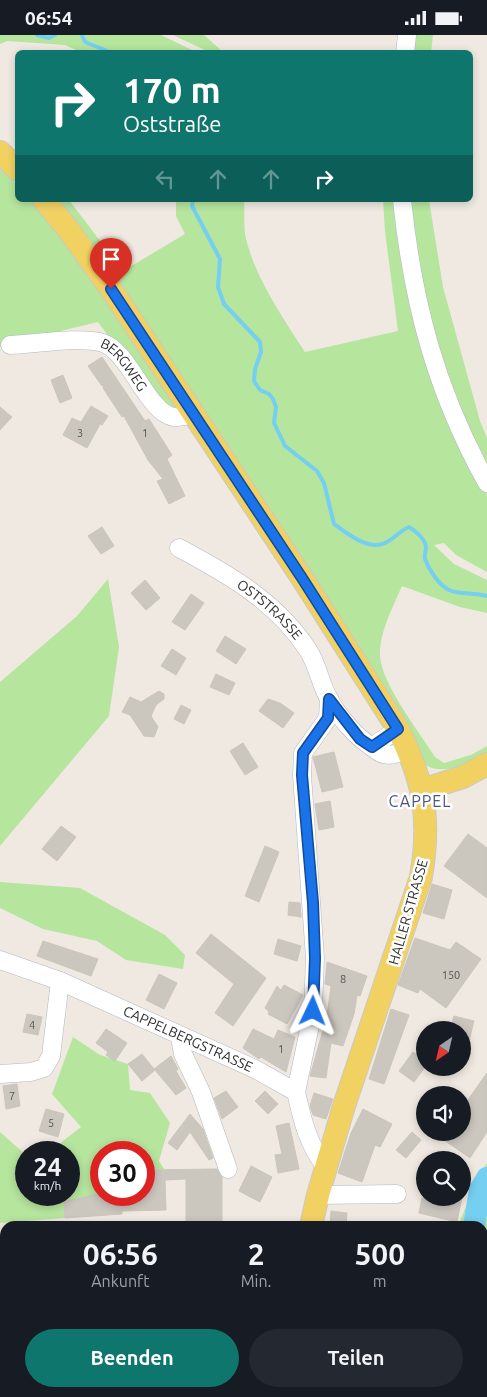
<!DOCTYPE html>
<html lang="de">
<head>
<meta charset="utf-8">
<style>
  :root { --surface:#171b24; --page:#242831; --text:#f1f3f6; --muted:#9ea1a6; --accent:#0f766e }
  body { margin:0; font-family:Ubuntu,sans-serif; background:var(--page); color:var(--text); height:100vh; display:flex; flex-direction:column; font-size:19px; white-space:nowrap }
  * { box-sizing:border-box; margin:0 }
  p { font-size:16px; color:var(--muted) }
  .icon { flex:none; width:28px; height:28px; fill:none; stroke:currentColor; stroke-width:2; stroke-linecap:round; stroke-linejoin:round }
  .map { position:relative; flex:1; overflow:hidden }
  .sheet { position:absolute; left:0px; top:1186px; width:488px; height:176px; display:flex; flex-direction:column; background:var(--surface); border-radius:15px 15px 0 0; box-shadow:0 2px 8px #0003 }
  .sheet>* { flex:none }
  .guide { position:absolute; left:15px; top:15px; width:458px; height:152px; border-radius:8px; box-shadow:0 2px 8px #0003; background:#0f766e; color:#fff; overflow:hidden }
  .needle { width:32px; rotate:214deg }
  .buttons { position:absolute; left:416px; top:986px; display:grid; gap:10px }
  .buttons a { display:grid; place-items:center; width:55px; height:55px; border-radius:50%; background:var(--surface); box-shadow:0 2px 8px #0003; font-size:25px }
  .speed { position:absolute; left:15px; top:1106px; display:flex; gap:10px; font-size:25px; font-weight:700; text-align:center }
  .speed>* { display:grid; place-content:center; width:65px; height:65px; border-radius:50%; background:var(--surface); box-shadow:0 2px 8px #0003; line-height:1 }
  .speed small { font-size:12px; font-weight:400 }
  .speed .limit { border:8px solid #d22; background:#fff; color:#111 }
  .pin { position:absolute; display:grid; place-items:center; width:42px; height:42px; color:#fff; margin:-51px -21px; border-radius:50% 50% 50% 0; rotate:-45deg; box-shadow:0 0 5px #0007 }
  .pin .icon { rotate:45deg }
  .me { position:absolute; width:55px; margin:-28px; rotate:2deg; stroke-linejoin:round; filter:drop-shadow(0 0 4px #0008) }
  .turn { display:flex; align-items:center; gap:18px; height:105px; padding:0 25px; font-size:22px }
  .turn .icon { width:65px; height:65px; stroke-width:2.5 }
  .turn b { display:block; font-size:35px; line-height:42px }
  .lanes { display:flex; align-items:center; height:48px; padding:0 25px; background:#0003; justify-content:center; gap:25px; direction:ltr }
  .lanes .off { opacity:.35 }
  .eta { display:flex; justify-content:space-evenly; align-items:center; height:85px; text-align:center }
  .eta b { font-size:30px; font-weight:700; line-height:35px }
  .action { display:flex; gap:10px; margin-top:auto; padding:10px 25px }
  .action a { flex:1; height:58px; border-radius:30px; background:var(--accent); color:#fff; font-size:20px; font-weight:700; line-height:58px; text-align:center }
  .action a+a { background:var(--page); color:var(--text) }
  .status { display:flex; justify-content:space-between; align-items:center; height:35px; padding:0 25px; background:var(--surface); direction:ltr }
  .status svg { height:14px; fill:currentColor }
  .map>svg:first-child { display:block }
  .green { fill:#b6e59e }
  .lines { fill:none; stroke-linecap:round; stroke-linejoin:round }
  .stream { stroke:#75cff0; stroke-width:4 }
  .river { stroke:#75cff0; stroke-width:22 }
  .building { fill:#cbc7bf; stroke:#cbc5ba }
  .minor-casing { stroke:#b4b7c1; stroke-width:19 }
  .major-casing { stroke:#c9c9c9; stroke-width:24 }
  .minor { stroke:#fff; stroke-width:18 }
  .major { stroke:#f2d163; stroke-width:22 }
  .route-casing { stroke:#114b97; stroke-width:12 }
  .route { stroke:#1a73e8; stroke-width:9 }
  .labels { text-anchor:middle; stroke-width:5; stroke-linejoin:round; paint-order:stroke }
  .number-label { font-size:11px; fill:#555452 }
  .street-label { font-size:14px; fill:#2e2e2e; stroke:#fff }
  .quarter-label { font-size:16px; letter-spacing:1px; fill:#4d5680; stroke:#fff }
</style>
</head>
<body>
<div class="status"><b>06:54</b><svg viewBox="0 0 49 12"><path d="M0 12V9h3v3zM5 12V6h3v6zM10 12V3h3v9zM15 12V0h3v12zM26 1h20v11H26zM47 4h2v5h-2z"/></svg></div>
<div class="map">
<svg width="487" height="1362" viewBox="0 0 487 1362">
  <rect width="100%" height="100%" fill="#efe9e1"/>
  <!-- green -->
  <path class="green" d="M0,0h161l35,17h-115l-16,-7 -58,-4 -7,3z
    M173,0h31l19,17h-14z
    M414,0h19l-2,17 -20,1z
    M0,131l17,19 1,15h13l34,39 115,173 -20,-7 -62,-83 -88,21 -10,4z
    M52,165h17l54,71 62,-37 -9,-18v-16h68c1,12 -1,27 2,39 10,40 37,79 59,113l93,-21 -13,-100 -2,-31h12l62,241 30,54v77l-31,-17 -12,-12 -10,2 20,19 33,16v33l-27,-6 -58,-21c-9,21 -23,47 -22,70 1,27 40,77 55,101l9,6 27,-8 16,-9v8c-17,9 -41,21 -60,12z
    M407,165h22l14,87 37,134 7,17v32l-19,-36 -40,-114z
    M108,544l11,68 -10,69 -109,130v-164l77,-66z
    M0,847l80,6 85,47 20,20 -2,14 -57,-9 -29,-19 -54,-12 -43,-21z
    M73,1002l27,18 28,9 2,26 20,3 20,30 -11,38 5,8 -20,1v-17h-43v40l-37,9 1,16 -65,5v-91l26,23v40h43v-42l-20,-1 32,-25 -29,-33z
    M487,1128v215l-5,-6v-146h-24l19,-47z"/>
  <g class="lines">
    <!-- stream -->
    <path class="stream" d="M37,0l12,3 6,-3
      M82,0l3,7 27,11
      M193,165l-1,6 28,53 -2,28 6,17 36,38 1,10 -6,17 -1,12 6,9 9,4 4,5 3,8 -2,16 11,23 32,25 7,12 10,41c12,9 35,27 51,19 9,-4 14,-12 24,-16 7,4 16,12 17,20 0,4 -2,8 -1,12 4,11 14,26 24,31 10,5 26,2 38,6
      M0,1256l5,3"/>
    <!-- river -->
    <path class="river" d="M474,1191l6,-36 7,-12
      M482,1311l5,17"/>
  </g>
  <!-- building -->
  <path class="building" d="M102,322l43,64 4,-2 23,36 -5,4 18,37 -16,8 -12,-23 6,-2 -15,-19 -24,-44 -2,1 -19,-29 1,-3 -2,1 -14,-20z
    M63,340l9,23 -12,5 -9,-23z
    M91,371l17,10 -6,9 -2,-1 -13,24 -24,-13 9,-17 9,4z
    M0,372l12,10 -12,13z
    M102,492l12,19 -13,8 -13,-18z
    M145,545l15,18 -14,12 -15,-17z
    M191,559l13,9 -19,27 -13,-8z
    M225,601l21,13 -10,15 -20,-13z
    M172,614l14,9 -10,17 -15,-9z
    M216,639l19,9 -6,12 -19,-8z
    M159,656l5,3v5l-8,6 -5,11 7,11 -4,10 -10,-1 -14,-21 -8,-3 8,-15 11,5z
    M268,664l12,4 14,10 -11,15 -24,-17z
    M181,670l10,5 -7,14 -10,-5z
    M243,708l15,24 -13,8 -15,-24z
    M334,717l9,35 -21,5 -9,-35z
    M330,766l4,26 -15,3 -4,-26z
    M61,791l15,11 -19,24 -15,-12z
    M468,799l19,14v50l-43,-32z
    M265,811l14,6 -20,50 -14,-6z
    M432,849l20,6 -8,29 -21,-6z
    M289,867l11,1 1,14 -13,-2z
    M211,899l55,44 -33,48 -18,-13 19,-29 -38,-31z
    M415,903l35,12 6,-8 25,17 -35,49 -26,-19 -2,4 -20,-8z
    M278,904l23,7 -4,15 -23,-7z
    M43,906l55,18 -7,17 -54,-20z
    M327,927l40,14 -7,20 -3,-1 -3,19 -11,32 -12,-3 -5,35 -16,-2 17,-60 4,-30 -6,-2z
    M159,939l18,9 -13,26 -18,-9z
    M284,950l19,10 -16,29 -19,-10 1,-2 -4,-4 12,-22 4,4z
    M391,974l18,6 -25,69 -15,-5z
    M27,979l15,3 -4,18 -15,-3z
    M454,981l20,5 -8,32 -4,-1v-22h-12z
    M106,994l21,14 -12,18 -9,-6 2,-3 -12,-9z
    M253,994l21,10 4,-9 17,7 -9,35 -25,-15 -2,2 -16,-11z
    M413,1017l12,9v6l-11,15 -15,-11z
    M142,1019l12,15 17,-13 7,13 -2,2 10,17 -10,7 -21,-25 -13,11 -14,-17z
    M487,1038v59l-17,26 -36,-25h28v-25z
    M17,1049l3,22 -14,3 -3,-23z
    M226,1056l12,16 -16,12 -8,-21z
    M265,1056l13,13 -10,10 -13,-13z
    M314,1058l19,6 -7,20 -13,-4 -3,-9z
    M46,1074l18,5 -6,23 -19,-6z
    M363,1074l29,15 -12,23 -5,-2 -13,37 -24,-9 13,-40z
    M190,1079l13,15 10,29 -4,2 -19,-28 -13,18 -9,-7z
    M289,1088l10,46 -21,4 -3,-18 7,-1 -6,-28z
    M412,1097l9,8 -15,18 -10,-8z
    M251,1131l21,11 -12,25 -21,-11z
    M217,1134l5,8v49h-36v-47l-21,1 1,30 -44,1v3l-57,4 -1,-16 37,-9v2h43v-25z
    M445,1162h17l-5,25 -38,-9 3,-15 22,5z
    M331,1176l16,2 -1,13h-16z"/>
  <g class="lines">
    <defs>
      <g id="minor">
        <path d="M405,18l2,-18"/>
        <path d="M402,165c11,104 34,191 85,283"/>
        <path id="s1" d="M10,310c25,-1 71,-9 93,-2 27,9 45,71 71,74 5,1 13,-2 19,-3"/>
        <path id="s2" d="M179,513c49,26 98,54 129,102 10,15 12,34 21,49 10,18 26,37 43,48l26,-18"/>
        <path d="M372,712c13,12 21,8 36,3"/>
        <path id="s3" d="M0,925l60,21 195,88 41,23c6,27 12,53 30,75"/>
        <path d="M180,1002l3,17 18,38 27,77"/>
        <path d="M0,1039l31,-2 13,-4 7,-12 9,-75"/>
        <path d="M296,1057l17,-81 2,-53 -13,-183 1,-22 25,-35 1,-19"/>
        <path d="M318,1160l79,-1"/>
        <path d="M295,1362l2,-4"/>
      </g>
      <path id="major" d="M0,117l18,18
        M44,165l24,29 43,60 191,289 96,151c26,52 33,90 23,148l-77,229 -26,89 -7,31
        M422,755l41,-13 24,-13
        M333,1358l2,4"/>
    </defs>
    <!-- minor casing -->
    <use href="#minor" class="minor-casing"/>
    <!-- major casing -->
    <use href="#major" class="major-casing"/>
    <!-- minor -->
    <use href="#minor" class="minor"/>
    <!-- major -->
    <use href="#major" class="major"/>
  </g>
  <g class="lines">
    <defs>
      <path id="route" d="M111,254l191,289 96,151 -26,18 -12,-8 -31,-40 -1,19 -25,35 -1,22 11,128 2,55 -2,53"/>
    </defs>
    <!-- route casing -->
    <use href="#route" class="route-casing"/>
    <!-- route -->
    <use href="#route" class="route"/>
  </g>
  <g class="labels">
    <!-- number labels -->
    <g class="number-label">
      <text x="80" y="402">3</text>
      <text x="145" y="402">1</text>
      <text x="451" y="944">150</text>
      <text x="343" y="948">8</text>
      <text x="32" y="994">4</text>
      <text x="281" y="1018">1</text>
      <text x="12" y="1065">7</text>
      <text x="51" y="1092">5</text>
    </g>
    <!-- street labels -->
    <g class="street-label">
      <text dy="5" stroke="none"><textPath href="#s1" startOffset="124">BERGWEG</textPath></text>
      <text dy="5" stroke="none"><textPath href="#s2" startOffset="110">OSTSTRASSE</textPath></text>
      <text transform="translate(408 877) rotate(-74)" y="5">HALLER STRASSE</text>
      <text dy="5" stroke="none"><textPath href="#s3" startOffset="204">CAPPELBERGSTRASSE</textPath></text>
    </g>
    <!-- quarter labels -->
    <g class="quarter-label">
      <text x="420" y="772">CAPPEL</text>
    </g>
  </g>
</svg>
<div class="buttons">
<a><svg class="needle" viewBox="-14 -14 28 28"><path d="M0-13l5 13h-10z" fill="#e53935"/><path d="M0 13l5-13h-10z" fill="#9ea1a6"/></svg></a>
<a><svg class="icon" aria-label="sound" viewBox="0 0 24 24"><path d="M4 9h4l5-4v14l-5-4H4zM17 9q2 3 0 6"/></svg></a>
<a><svg class="icon" aria-label="search" viewBox="0 0 24 24"><circle cx="10" cy="10" r="6"/><path d="M15 15l6 6"/></svg></a>
</div>
<div class="speed"><div>24<small>km/h</small></div><div class="limit">30</div></div>
<div class="pin" style="left:111px;top:254px;background:#d93025"><svg class="icon" aria-label="arrive" viewBox="0 0 24 24"><path d="M6 21V4h12l-3 4 3 4H6"/></svg></div>
<svg class="me" style="left:313px;top:976px" viewBox="-20 -20 40 40"><path d="M0-17L14 15 0 8-14 15z" fill="#1a73e8" stroke="#fff" stroke-width="4"/></svg>
<div class="guide">
<div class="turn"><svg class="icon" aria-label="right" viewBox="0 0 24 24"><path d="M7 20v-9h11M14 6l5 5-5 5"/></svg><div><b>170 m</b>Oststraße</div></div>
<div class="lanes"><svg class="icon off" aria-label="left" viewBox="0 0 24 24"><path d="M17 20v-9H6M10 6l-5 5 5 5"/></svg><svg class="icon off" aria-label="ahead" viewBox="0 0 24 24"><path d="M12 20V5M6 11l6-6 6 6"/></svg><svg class="icon off" aria-label="ahead" viewBox="0 0 24 24"><path d="M12 20V5M6 11l6-6 6 6"/></svg><svg class="icon" aria-label="right" viewBox="0 0 24 24"><path d="M7 20v-9h11M14 6l5 5-5 5"/></svg></div>
</div>
<section class="sheet">
<div class="eta">
<div><b>06:56</b><p>Ankunft</p></div>
<div><b>2</b><p>Min.</p></div>
<div><b>500</b><p>m</p></div>
</div>
<div class="action"><a>Beenden</a><a>Teilen</a></div>
</section>
</div>
</body>
</html>
